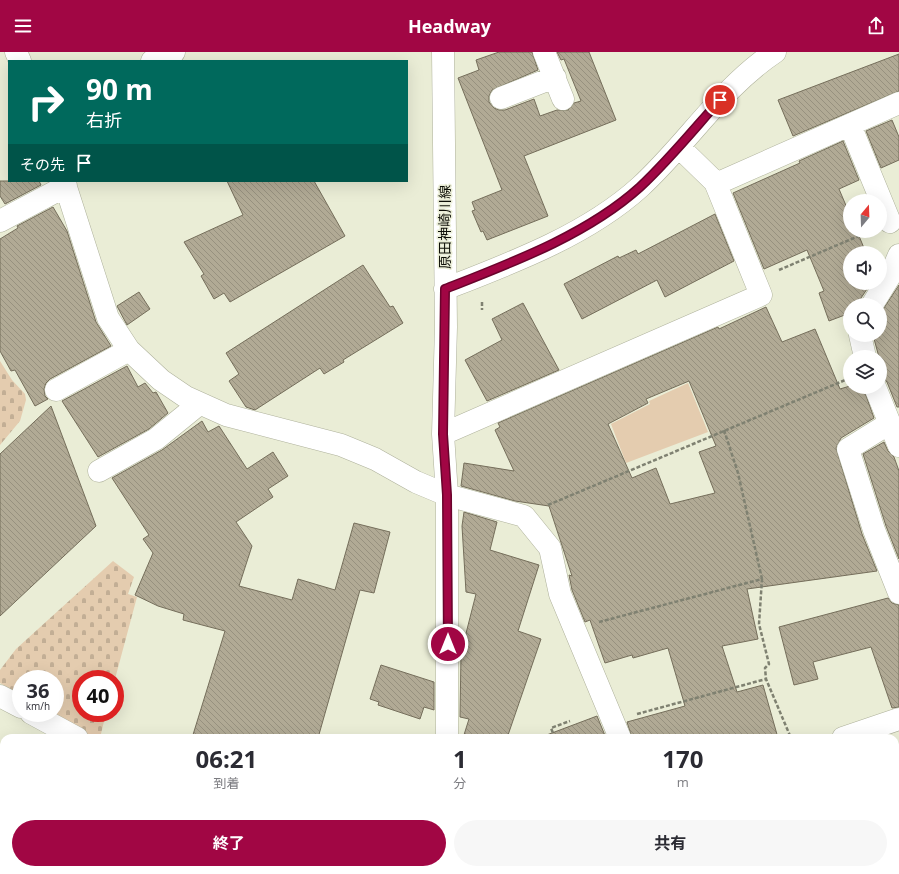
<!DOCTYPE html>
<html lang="ja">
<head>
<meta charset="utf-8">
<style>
  :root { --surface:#fff; --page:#f7f7f7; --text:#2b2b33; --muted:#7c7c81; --accent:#a10644 }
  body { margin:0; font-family:"Open Sans","Noto Sans JP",sans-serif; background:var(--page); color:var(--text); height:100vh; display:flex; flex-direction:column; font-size:15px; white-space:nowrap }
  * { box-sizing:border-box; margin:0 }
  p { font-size:13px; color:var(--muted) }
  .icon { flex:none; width:22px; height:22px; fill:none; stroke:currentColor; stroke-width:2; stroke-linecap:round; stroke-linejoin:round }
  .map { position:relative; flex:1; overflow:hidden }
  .details { position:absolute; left:0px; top:682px; width:899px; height:140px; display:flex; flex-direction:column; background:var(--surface); border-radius:12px 12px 0 0; box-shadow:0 4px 16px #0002 }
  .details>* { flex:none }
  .hud { position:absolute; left:8px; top:8px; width:400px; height:122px; border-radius:0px; box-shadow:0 4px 16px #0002; background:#00695c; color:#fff; overflow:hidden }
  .needle { width:26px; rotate:19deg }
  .tools { position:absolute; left:843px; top:142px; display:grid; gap:8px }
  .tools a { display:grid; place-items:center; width:44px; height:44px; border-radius:50%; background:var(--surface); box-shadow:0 4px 16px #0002; font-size:20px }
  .speed { position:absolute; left:12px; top:618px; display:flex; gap:8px; font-size:20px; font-weight:700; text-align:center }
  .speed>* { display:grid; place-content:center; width:52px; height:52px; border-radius:50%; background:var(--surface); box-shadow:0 4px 16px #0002; line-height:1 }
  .speed small { font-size:10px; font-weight:400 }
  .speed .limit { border:6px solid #d22; background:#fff; color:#111 }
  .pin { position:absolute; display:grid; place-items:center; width:34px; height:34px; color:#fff; margin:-17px; border:2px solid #fff; border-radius:50%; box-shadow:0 1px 4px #0007 }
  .me { position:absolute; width:44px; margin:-22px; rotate:0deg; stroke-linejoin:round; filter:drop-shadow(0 0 3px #0008) }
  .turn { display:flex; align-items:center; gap:14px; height:84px; padding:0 12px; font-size:18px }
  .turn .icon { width:52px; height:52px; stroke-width:2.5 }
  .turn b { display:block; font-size:28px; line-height:34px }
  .then { display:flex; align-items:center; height:38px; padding:0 12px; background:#0003; gap:8px; font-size:15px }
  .eta { display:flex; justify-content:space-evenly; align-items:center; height:68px; text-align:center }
  .eta b { font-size:24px; font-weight:700; line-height:28px }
  .cta { display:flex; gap:8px; margin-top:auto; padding:8px 12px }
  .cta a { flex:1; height:46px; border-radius:24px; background:var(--accent); color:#fff; font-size:16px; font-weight:700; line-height:46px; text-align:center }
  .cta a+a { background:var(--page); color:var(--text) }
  header { display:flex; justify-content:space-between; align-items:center; height:52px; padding:0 12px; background:var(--accent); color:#fff; font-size:18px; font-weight:700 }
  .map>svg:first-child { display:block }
  .grass { fill:#e4ccaf }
  .cemetery { fill:url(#cemetery-stones) }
  .building { fill:url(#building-back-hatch); stroke:#756e5b; fill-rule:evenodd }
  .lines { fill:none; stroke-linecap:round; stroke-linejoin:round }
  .minor-casing { stroke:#aeb19b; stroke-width:23 }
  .path { stroke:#7f8171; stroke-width:2.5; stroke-dasharray:4 2; stroke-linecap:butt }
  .minor { stroke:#fff; stroke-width:22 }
  .route-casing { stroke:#69042c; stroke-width:10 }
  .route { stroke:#a10644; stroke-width:7 }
  .labels { text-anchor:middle; stroke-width:3; stroke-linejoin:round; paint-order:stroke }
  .street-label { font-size:14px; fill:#0e0f08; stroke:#eaedd6 }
</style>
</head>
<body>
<header><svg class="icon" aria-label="menu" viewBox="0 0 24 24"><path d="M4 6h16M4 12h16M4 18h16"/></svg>Headway<svg class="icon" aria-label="share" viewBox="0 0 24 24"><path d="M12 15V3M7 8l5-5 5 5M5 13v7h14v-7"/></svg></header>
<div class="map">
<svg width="899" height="822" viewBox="0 0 899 822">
  <defs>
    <pattern id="cemetery-stones" width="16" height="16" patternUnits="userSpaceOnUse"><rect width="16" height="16" fill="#e4ccaf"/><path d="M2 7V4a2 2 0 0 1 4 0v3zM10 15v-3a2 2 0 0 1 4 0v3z" fill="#c2ae95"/></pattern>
    <pattern id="building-back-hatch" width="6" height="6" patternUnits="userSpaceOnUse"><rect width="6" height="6" fill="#b1aa95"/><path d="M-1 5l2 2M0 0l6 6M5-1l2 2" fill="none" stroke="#97917f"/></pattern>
  </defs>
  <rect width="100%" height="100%" fill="#eaedd6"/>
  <!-- grass -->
  <path class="grass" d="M688,331l20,49 -82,31 -15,-39 39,-20 -1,-3z"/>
  <!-- cemetery -->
  <path class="cemetery" d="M0,309l12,19 13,14 1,6 -6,21 -20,24z
    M113,509l21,16 -6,17 9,3 -22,82h-34v34h25l-6,25h-5l-43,-25h3v-34h-34v16l-21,-12v-13l16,-21z"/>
  <!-- building -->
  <path class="building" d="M499,0h33l6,18 -46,20 -3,6v6l5,6 5,2h6l29,-11 6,17 17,-6h11l6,-7 7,-2 -17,-42 -3,1 -4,-8h32l27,68 -92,36 24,60 -61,24 -4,-9 -2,1 -9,-21 3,-1 -3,-8 30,-12 -44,-112 21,-8 -3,-10z
    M899,2v37l-106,45 -15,-36z
    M892,68l7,17v23l-18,8 -15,-37z
    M843,89l16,39 -20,9 11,26v16h7l9,22h-16v30h21l-10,15 -1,7h-10v8l-21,8 -10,-28 5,-2 -17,-41 -43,19 -31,-76 67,-30 -1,-2z
    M0,129h39l2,4 -36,19 -5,-8z
    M227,129h87l31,55 -115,66 -6,-9 -10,6 -13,-23 3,-2 -20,-32 59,-27z
    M53,155l14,24 29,91 15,24 -61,33 -4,4 -2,6 1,7 3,3 -13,7 -20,-36 -4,1 -11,-20v-112l18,-11 -1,-2z
    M715,162l19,47 -69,36 -8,-17 -75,39 -18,-35 54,-28 1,2 17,-8 2,4z
    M363,213l27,42 3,-1 10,17 -60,37 1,2 -20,12 -4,-6 -65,42 -9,-3 -17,-26 10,-7 -13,-21z
    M899,233v122h-2l-10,-25 -7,-6v-2l3,-2 -10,-37h7v-21z
    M139,240l11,17 -23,16 -10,-19z
    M523,251l36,67 -72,31 -22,-41 37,-20 -10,-21z
    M766,255l16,35 33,-13 25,60 10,-3v1h13l11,31 -33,20 -5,10 26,86 15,37 -130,18 11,50 -36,7 15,46 26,-7 15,53h-146l-5,-16 58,-16 -17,-58 -35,10 -1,-3 -27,8 -15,-43 -5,2 -13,-32 -3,-15 3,1 -23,-70 -34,-5 -54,-15 3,-23 50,8 -19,-41 5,-3 -2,-4 220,-96 1,2zM689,329l27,65 -17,6 16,41 -45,11 -14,-36 -24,10 -24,-54 40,-21 -2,-4z
    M127,314l11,21 7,-4 8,10 3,-1 12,21 -19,16 -51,28 -36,-56z
    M51,354l45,120 -96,90v-162z
    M202,369l6,11 11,-6 28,43 26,-17 15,24 -20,13 5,8 -37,25 16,24 -13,40 53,14 6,-21 37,11 19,-67 36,9 -16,61 -14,-3 -42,148h-126l33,-107 -42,-11 1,-6 -26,-8 -23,-11 18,-42 -10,-14 6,-4 -37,-57 50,-28z
    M884,390l4,9 6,6 5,14v88l-13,-33 -23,-72z
    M464,460l33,10 -7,28 49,15 -21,66 23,8 -34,99h-44l6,-19 -9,-2 1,-64 15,-59 -10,-2 -4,-66z
    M888,546l4,5 7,2v102l-7,1 -21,-61 -58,15 5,17 -24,6 -15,-58z
    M381,613l53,17v28l-10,-3 -4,12 -42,-14 1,-3 -9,-3z
    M597,664l9,22h-62v-2z"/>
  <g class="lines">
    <defs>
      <path id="minor" d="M16,0l4,9
        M443,0l3,275 -3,107 4,61v243
        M544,0l19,47
        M152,9l22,-9
        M501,46l54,-21
        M850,73l40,97
        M64,129l44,137 21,32 32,30 25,17 40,18 115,30 34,14 41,23 31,13 77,21 26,32 10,46 60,144
        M716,132l183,-81
        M0,169l66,-35
        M445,237c67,-26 142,-54 195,-102 47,-43 81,-99 135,-135
        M872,253l18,-29 9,-21
        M860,283l5,22
        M875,335l24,59
        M56,338l73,-40
        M890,371l-42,26 26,81 25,63
        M443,382l318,-139 -46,-113 -36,-35
        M99,419l57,-32 43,-35
        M0,644l21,11
        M31,661l46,25
        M843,686l56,-19
        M350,818l9,4
        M668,818l2,4
        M891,818l1,4
        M272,822l2,-4
        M446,822v-4"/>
    </defs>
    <!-- minor casing -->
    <use href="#minor" class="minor-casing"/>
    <!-- path -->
    <path class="path" d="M779,218l89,-38
      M482,250v8
      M724,378l14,43 24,106
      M548,453l302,-127
      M599,570l163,-43 -3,45 10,40 -4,4 1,11
      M637,662l129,-35 25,59
      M555,686l-4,-10 19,-7
      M895,732l4,-1
      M588,822l2,-4"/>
    <!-- minor -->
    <use href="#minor" class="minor"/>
  </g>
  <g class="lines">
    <defs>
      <path id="route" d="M448,592l-1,-149 -4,-61 2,-145c66,-26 142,-54 195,-102 29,-27 54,-58 80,-87"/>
    </defs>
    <!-- route casing -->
    <use href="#route" class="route-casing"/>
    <!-- route -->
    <use href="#route" class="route"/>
  </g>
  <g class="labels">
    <!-- street labels -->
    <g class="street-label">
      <text transform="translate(445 175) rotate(-90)" y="5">原田神崎川線</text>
    </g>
  </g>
</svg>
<div class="tools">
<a><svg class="needle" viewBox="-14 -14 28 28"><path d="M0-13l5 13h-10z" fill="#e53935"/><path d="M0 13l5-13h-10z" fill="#7c7c81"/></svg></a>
<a><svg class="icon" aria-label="sound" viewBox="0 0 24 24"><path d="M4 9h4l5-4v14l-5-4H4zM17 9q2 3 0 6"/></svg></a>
<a><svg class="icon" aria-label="search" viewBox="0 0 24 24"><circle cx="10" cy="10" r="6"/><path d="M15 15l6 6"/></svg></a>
<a><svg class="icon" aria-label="layers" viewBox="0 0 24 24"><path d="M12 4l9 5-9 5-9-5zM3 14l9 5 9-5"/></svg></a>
</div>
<div class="speed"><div>36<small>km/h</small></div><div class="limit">40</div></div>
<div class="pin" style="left:720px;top:48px;background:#d93025"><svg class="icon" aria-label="arrive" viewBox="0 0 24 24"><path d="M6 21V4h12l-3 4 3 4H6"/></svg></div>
<svg class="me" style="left:448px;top:592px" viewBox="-20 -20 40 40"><circle r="17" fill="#a10644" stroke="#fff" stroke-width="3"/><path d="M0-11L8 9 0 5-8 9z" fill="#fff"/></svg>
<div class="hud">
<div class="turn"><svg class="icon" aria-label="right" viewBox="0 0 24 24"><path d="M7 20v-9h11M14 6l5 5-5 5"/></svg><div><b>90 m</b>右折</div></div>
<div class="then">その先<svg class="icon" aria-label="arrive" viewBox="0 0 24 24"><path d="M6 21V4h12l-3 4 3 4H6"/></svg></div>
</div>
<section class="details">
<div class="eta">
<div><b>06:21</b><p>到着</p></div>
<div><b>1</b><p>分</p></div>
<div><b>170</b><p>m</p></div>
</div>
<div class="cta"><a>終了</a><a>共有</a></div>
</section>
</div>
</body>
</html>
